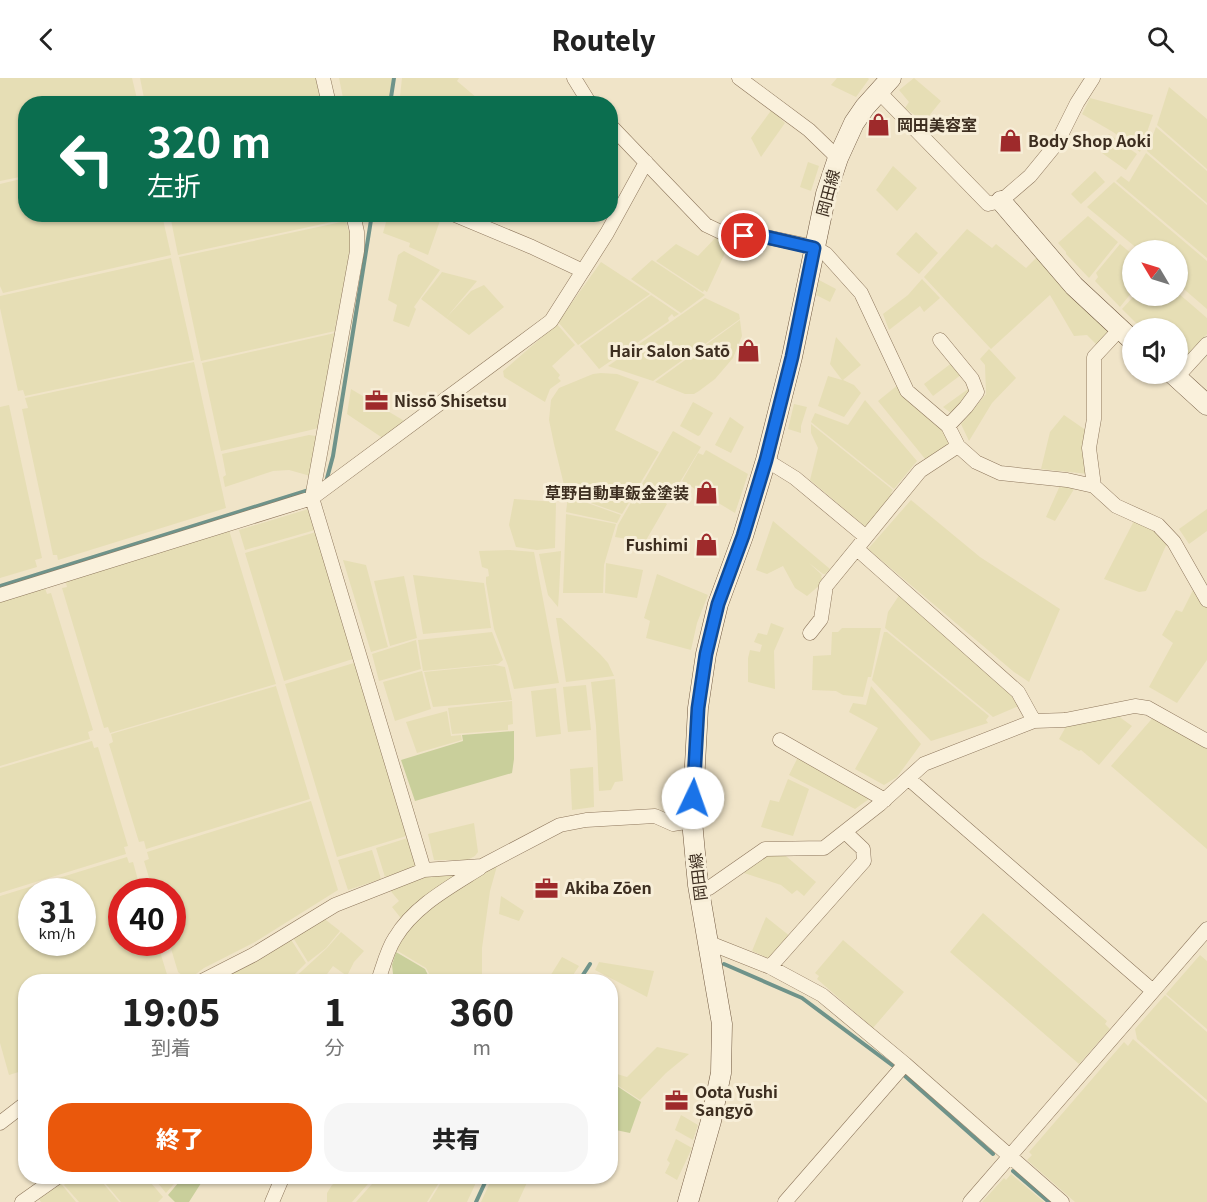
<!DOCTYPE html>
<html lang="ja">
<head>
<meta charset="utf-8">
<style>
  :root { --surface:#fff; --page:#f6f6f6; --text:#222; --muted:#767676; --accent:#ea580c }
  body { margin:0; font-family:Georgia,"Noto Sans JP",serif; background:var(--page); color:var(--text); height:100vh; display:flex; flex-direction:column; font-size:22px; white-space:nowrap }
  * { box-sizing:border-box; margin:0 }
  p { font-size:20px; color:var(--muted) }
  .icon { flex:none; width:33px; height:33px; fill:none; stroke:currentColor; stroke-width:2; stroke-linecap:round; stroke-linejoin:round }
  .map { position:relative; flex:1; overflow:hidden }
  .sheet { position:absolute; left:18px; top:896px; width:600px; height:210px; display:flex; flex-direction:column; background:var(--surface); border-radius:24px; box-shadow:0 2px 4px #0004 }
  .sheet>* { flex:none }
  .hud { position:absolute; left:18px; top:18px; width:600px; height:126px; border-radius:24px; box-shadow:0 2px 4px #0004; background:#0b6e4f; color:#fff; overflow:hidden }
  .needle { width:39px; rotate:308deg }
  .fabs { position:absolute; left:1122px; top:162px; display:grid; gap:12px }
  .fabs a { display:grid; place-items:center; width:66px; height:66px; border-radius:50%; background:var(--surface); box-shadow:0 2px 4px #0004; font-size:30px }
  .speed { position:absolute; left:18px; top:800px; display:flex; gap:12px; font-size:30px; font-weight:700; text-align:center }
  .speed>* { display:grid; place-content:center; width:78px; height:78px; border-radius:50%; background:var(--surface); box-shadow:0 2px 4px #0004; line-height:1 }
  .speed small { font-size:15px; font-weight:400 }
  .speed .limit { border:9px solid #d22; background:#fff; color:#111 }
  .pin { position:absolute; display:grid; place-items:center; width:51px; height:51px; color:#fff; margin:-26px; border:3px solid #fff; border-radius:50%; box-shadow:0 2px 6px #0007 }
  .me { position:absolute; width:66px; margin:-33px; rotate:3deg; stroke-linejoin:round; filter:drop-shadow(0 0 4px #0008) }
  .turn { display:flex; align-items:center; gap:21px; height:126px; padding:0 30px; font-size:27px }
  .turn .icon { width:78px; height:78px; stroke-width:2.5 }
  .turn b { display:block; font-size:42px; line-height:51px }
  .eta { display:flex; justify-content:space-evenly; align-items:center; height:102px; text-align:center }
  .eta b { font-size:36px; font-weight:800; line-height:42px }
  .primary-button { display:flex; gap:12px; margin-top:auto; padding:12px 30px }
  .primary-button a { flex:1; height:69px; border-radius:24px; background:var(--accent); color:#fff; font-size:24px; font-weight:800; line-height:69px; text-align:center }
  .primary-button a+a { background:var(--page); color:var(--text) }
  header { display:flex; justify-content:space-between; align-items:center; height:78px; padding:0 30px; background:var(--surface); font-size:27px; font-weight:800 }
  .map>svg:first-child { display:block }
  .farmland { fill:#e6deb5; fill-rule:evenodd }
  .green { fill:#c9cf9b }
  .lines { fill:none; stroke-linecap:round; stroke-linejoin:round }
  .stream { stroke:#6f938a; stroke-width:4 }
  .street-casing { stroke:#8d765c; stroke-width:15 }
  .secondary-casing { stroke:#6f573f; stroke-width:21 }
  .street { stroke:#faf1dc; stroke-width:14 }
  .secondary { stroke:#faf1dc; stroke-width:20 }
  .route-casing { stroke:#114b97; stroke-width:15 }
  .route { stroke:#1a73e8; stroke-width:10 }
  .labels { text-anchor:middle; stroke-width:6; stroke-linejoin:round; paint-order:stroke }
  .poi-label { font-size:16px; font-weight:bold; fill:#3d2e20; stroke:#f7eed8; text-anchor:start }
  .street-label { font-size:16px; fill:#3d2e20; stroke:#f7eed8 }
</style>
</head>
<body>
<header><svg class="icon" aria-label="back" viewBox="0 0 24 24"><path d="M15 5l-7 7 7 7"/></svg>Routely<svg class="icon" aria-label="search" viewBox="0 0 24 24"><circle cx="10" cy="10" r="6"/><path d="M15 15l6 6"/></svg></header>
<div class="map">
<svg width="1207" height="1124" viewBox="0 0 1207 1124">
  <rect width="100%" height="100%" fill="#f0e4c8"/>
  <!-- farmland -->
  <path class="farmland" d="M0,0h132l6,25 -112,1 -1,72 -25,5z
    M140,0h183l5,25h-183z
    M339,0h54l-3,21 -22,4h-24z
    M402,0h57l-2,3 20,17 1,5h-65l-13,-7z
    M837,0h31l1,1 -13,18 -25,-12z
    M914,0l27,23 -17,21 -19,-14 4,-6 -10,-12z
    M1169,9l38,32v50l-50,-44z
    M1090,20l63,17 -13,37 -27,-20 -31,-18z
    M775,27l7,8 -3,4 6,6 -24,34 -10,-19z
    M1156,49l51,44v32l-60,-52z
    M1109,56l28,20 -11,16 -24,-17 4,-6 -3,-5z
    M1146,75l61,52v53l-91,-77 5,-5 8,6z
    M808,84l11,4 -8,25 -11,-4z
    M893,88l24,22 -20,23 -21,-21z
    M1095,93l10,11 -24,22 -10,-10z
    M25,100l1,36 136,1 9,40 -168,38 -3,-7v-102z
    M1114,104l93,79v48l-29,-25v-34h-39l-52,-43z
    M344,136l2,5 -168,36 -8,-40z
    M388,137h54l-14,40 -19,-8 1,-4 -27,-10z
    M1088,138l30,26 -29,36 -23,-24v-2l-8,-9z
    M346,143l2,9 8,-1 -13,93 -7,-1 -1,10 -134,30 -22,-104z
    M967,151l25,19 4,-4 30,24 16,-16 75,78 -20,15 -10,-10 -13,1 -24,-41 -59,54 -67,-72z
    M916,154l22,21 -19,21 -23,-20z
    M720,155l12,5 -25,54 -3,-2 -1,2 -47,-31 20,-17 22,12z
    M1120,166l12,10v38l-12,15 -25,-26 3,-4 -2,-4z
    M404,173l36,19 -26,37 2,2 -7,18 -16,-6 4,-16 -9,-5 10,-45z
    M171,180l23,102 -169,36 -2,-6 -5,1 -18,-83v-12z
    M652,182l53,35 -24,18 -50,-34z
    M601,184l49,32 -72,51 -20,-23z
    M442,194l35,9 -31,37 -25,-19z
    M922,201l18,19 -16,14 -4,-6 -31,24 -6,-16 25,-19z
    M819,202l17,9 -6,13 -14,-7z
    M484,207l20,22 -35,28 -23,-17 25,-27z
    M1178,215l29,25v16l-24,28 -5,-2v-32h-37l-19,-19 12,-13h44z
    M651,217l28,19 -5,3 -2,-3 -4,4 1,3 -70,48 -19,-23z
    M705,220l34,16 1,5 -87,62 -45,-15z
    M740,242l2,16 -9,22 -18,21 -16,12 -5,3h-9l-30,-12z
    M557,246l18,21 -23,21 8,9 -2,3 3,3 -11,8 -5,13 -41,-25 -1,-6z
    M335,255l-16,95 -98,23 -19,-88z
    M836,259l25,28 -18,15 11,5 7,8 -17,24 -26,-11 10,-30 14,4 -12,-16z
    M989,271l27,29 -24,25 -23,38 -8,-17 25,-30 -1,-29 -5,-6z
    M957,281l9,12 -33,25 -9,-12z
    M194,284l32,146 -168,52 -1,-5h-4l-31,-146 6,-1 -3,-10z
    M601,295l16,1 22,8 -24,48 44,22 -37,62 -54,-19 -3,-6 -11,-45 -5,-24 2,-20 8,-12 34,-14z
    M904,302l53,61 -31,19 -48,-59z
    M975,306l-20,32 -12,-9z
    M351,311l60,36 -21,18 -43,-29z
    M865,322l52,61 -23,28 -83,-67 4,-9 33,12z
    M693,324l20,11 -13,22 -2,1 -18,-10z
    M794,326l13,3 -6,19v7l-13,-4z
    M9,327l33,153 -7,2 2,7 -37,11v-171z
    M1064,337l23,16 1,43 -47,-5 9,-37z
    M730,339l14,10 -13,26 -16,-8z
    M811,346l82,66 -2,3 2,2 -26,33 -57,-48 8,-32 -7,-15z
    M673,353l28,16 -33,55 -27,-16z
    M309,357l13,2 -8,40 -25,-7 -16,1 -48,16 -2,-10 3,-2 -4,-21z
    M706,372l42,24 -13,39 -53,-32 16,-28 5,2z
    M1062,403l15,3 -22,37 -9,-4z
    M640,409l27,17 -22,38 -30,-5 3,-12z
    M568,418l53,19 -4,8 -51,-11z
    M514,421l42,3 -1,46 -18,2 -21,-3 -7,-22z
    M911,422l69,57 80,52 -31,73 -15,-10 -146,-123z
    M315,429l7,21 -77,22 -6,-20z
    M1207,431v22l-18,13 -10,-15z
    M566,436l50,10 -12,41 -1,28h-40z
    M1137,437l34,19 -25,57 -7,1 -35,-13z
    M773,443l57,48 -5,5h-2l-14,-11 13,12 -1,2 2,3 -2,4 -14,12 -12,-8 -12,-22 -16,8 -11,-4z
    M229,452l47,154 -166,49 -2,-6 -4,1 -42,-140 5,-1 -2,-8z
    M316,454l40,126 -72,23 -39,-128z
    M510,472l24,2 25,131 -45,6 -6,-23 -14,-37 -8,-46v-6l3,-1 -1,-7 -6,-2 -3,-16z
    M561,473l-2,41 -1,15 -10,-12 -9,-41z
    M343,482l23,5 22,82 -17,5z
    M606,485l37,7 -6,28 -32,-5z
    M657,496l51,21 -11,28 -6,27 -45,-12 4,-17 -6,-3z
    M413,497l71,8 7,45 -68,6z
    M404,498l13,62 -27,8 -16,-65z
    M44,507l3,9 4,-1 42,137 -5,2 2,7 -90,27v-167z
    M1200,508l7,14v60l-30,43 -28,-16 24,-44 -11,-8 14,-25 6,2 11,-22z
    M900,516l123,110 -30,13 -108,-89 3,-16z
    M556,540h5l39,36 8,9 6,13 -48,6z
    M771,545l13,5 -10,23 1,38 -27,-7v-24l2,-8 10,2 2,-7 -8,-3 4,-9 9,2z
    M842,550h39l-10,49h-3l-5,20 -20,-2 -7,-4 -24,-1 1,-34 18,-1 1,-23h6z
    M492,554l11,28 -5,4 -75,7 -5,-31z
    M884,554h3l102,84 -3,4 2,3 -57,18 -59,-61z
    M416,562l5,29 -42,12 -7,-27z
    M357,584l56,172 -76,23 -52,-173z
    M495,587l10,2 7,33 -79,7 -9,-35z
    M422,593l9,38 -36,12 -12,-39z
    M615,601l8,102 -8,1 -4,8 -12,1 -3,-65 -5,-44z
    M586,607l5,45 -23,2 -5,-45z
    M276,608l34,113 -164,50 -2,-8 -5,1 -30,-98 4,-2 -2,-8z
    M871,608l50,58 -24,33 -13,8 -29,-16 23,-41 -29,-16 4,-9 13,2z
    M556,610l5,46 -25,3 -5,-46z
    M512,623l1,23 -5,1v5l-56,4 -4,-26z
    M447,633l4,25 10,-1 1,5 -45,13 -11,-31z
    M1114,635l18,13 -33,39 -18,-15 -2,1 -20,-12 9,-16z
    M1156,636l51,28v107l-96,-83z
    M92,663l2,7 4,-1 30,99 -4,1 2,7 -126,39v-125z
    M802,671l77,43 -24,17 -66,-34z
    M593,689l1,40 -22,3 -2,-41z
    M788,701l21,10 -16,47 -32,-9 9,-27 9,2z
    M311,723l27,89 -83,52 -51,26 -16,12 -10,-8 -9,-30h3v-51h-19l-9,-30 5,-2 -2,-7z
    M474,745l4,29 -3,4 -8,4h-33l-6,-26z
    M414,758l7,29 -36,12 -9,-29z
    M372,772l9,29 -33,11 -10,-30z
    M779,772l37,32 -12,14 -7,-6 -5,4 -11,-9 -37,-12 26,-21z
    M127,779l2,6 4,-1 8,29h-19v51h35l12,39h-143l-1,89 -16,5 -9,-32v-147zM32,813h50v51h-50z
    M497,788l-7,25 -8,57v33h-49l-7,-13 -30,-18 6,-11 16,-19 34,-28 40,-25z
    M453,792l5,8 -54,44 -12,-15 7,-6 -11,-13 44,-16z
    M501,818l23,15 -5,10 -20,-7z
    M983,835l124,108 -2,3 5,5 -31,35 -129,-112z
    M322,839l18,14 -14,17 -18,14 -16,-26z
    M766,839l25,20 -21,22 -18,-8z
    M341,854l23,19 -10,11 -7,14 -14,-10 -11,15h-31l36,-33z
    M290,860l16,25 -18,18h-76z
    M843,862l61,52 -31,36 -56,-49 2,-3 -4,-3z
    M1200,877l7,6v68l-41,-35z
    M562,879l17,9 -10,15h-22z
    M599,884l55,9 -7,26 -52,-27z
    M1165,917l42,37v68l-70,-61 -2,-10z
    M1133,961l74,64v99h-132l-48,-42 5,-5 -3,-3 95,-110 4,4z
    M657,969l32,7 -23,19 -26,27 -29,-19 6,-7 10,3z
    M681,1037l17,10 -5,15 -18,-10z
    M676,1061l16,9 -15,32 -12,-7 5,-10 -3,-3z
    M1011,1096l33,28h-62l22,-24 2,2z
    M74,1098h23l22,26h-40l-15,-17z
    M99,1098h46l18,21 -5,5h-37z
    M152,1098h29l-15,17z
    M344,1098h31l-23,26h-25v-9l5,-8z
    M379,1098h64l-16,26h-71z
    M445,1098h34l-12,26h-38z
    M493,1098h37l-12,26h-37z
    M58,1102l18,22h-35l-4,-6z"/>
  <!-- green -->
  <path class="green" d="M514,653v28l-2,14 -97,28 -14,-41 62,-19 -1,-6z
    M396,874l29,17 6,12h-29l-9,-7 -1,-9z
    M611,1004l30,20 -11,31 -19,-4z
    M184,1098h14l5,4 -14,22h-14l-7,-7z"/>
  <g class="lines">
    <!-- stream -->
    <path class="stream" d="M390,26l4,-26
      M326,404l7,-26 39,-242
      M0,508l309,-96
      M724,886l78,34 90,67
      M579,903l11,-17
      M905,998l88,78
      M1013,1093l36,31
      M476,1124l12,-26"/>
    <defs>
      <path id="street" d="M323,0l6,26
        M574,0l16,26
        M739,0l70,52 29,28
        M878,13l110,113 13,-3 29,-25 27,-33 20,-40 16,-25
        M610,47l96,100 21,10 35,1 52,11 12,7 35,39 46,98 41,35 10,20 18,16 24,11 67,7 27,6 22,20 42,19 16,17 33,58
        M353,136l4,18v19l-45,247 112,372
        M453,136l79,33 51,24
        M940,262l32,39 5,13 -11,15 -18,19
        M1177,299l30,-33
        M766,382l29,18 71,59
        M1094,408l-5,-38 5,-29v-62l26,-28
        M857,471l161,143 16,29
        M0,517l312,-97 239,-177 56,-88 39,-71
        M810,555l11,-14 5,-33 94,-115 38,-25
        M780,662l105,60
        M909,701l244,212
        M698,807l11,3 56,-39 59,-1 56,-44 44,-40 110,-43 31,-1 70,-14 13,2 59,33
        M707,864l63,25 52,28 83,69 157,138
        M770,889l94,-106 -1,-12 -18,-17
        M202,903l51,-26 82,-50 89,-35 58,-4 78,-41 26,-5 69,-4 18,8 19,-3
        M378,903c5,-14 9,-31 17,-43 19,-32 55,-51 85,-70
        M0,1045l26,-20
        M22,1124l34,-24
        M272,1124l11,-26
        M785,1124l120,-138
        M970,1124l237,-273"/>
      <path id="secondary" d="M1001,123l73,85 58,54
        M1173,296l34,31
        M688,1124l23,-81 10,-48 1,-49 -24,-139 -6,-64 6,-113 8,-54 12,-50 25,-68 23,-76 26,-103 34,-163 12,-36 16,-35 11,-16 26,-29"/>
    </defs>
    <!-- street casing -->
    <use href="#street" class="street-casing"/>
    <!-- secondary casing -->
    <use href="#secondary" class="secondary-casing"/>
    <!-- street -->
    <use href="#street" class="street"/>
    <!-- secondary -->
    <use href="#secondary" class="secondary"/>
  </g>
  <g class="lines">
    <defs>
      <path id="route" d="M693,720l5,-90 8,-54 12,-50 25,-68 23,-76 26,-103 22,-109 -52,-12h-18"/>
    </defs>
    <!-- route casing -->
    <use href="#route" class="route-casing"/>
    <!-- route -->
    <use href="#route" class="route"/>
  </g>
  <!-- icons -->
  <defs>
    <symbol id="shop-bare" viewBox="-9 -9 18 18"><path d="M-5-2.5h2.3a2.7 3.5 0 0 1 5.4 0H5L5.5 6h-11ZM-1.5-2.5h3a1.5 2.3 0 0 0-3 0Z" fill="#9e2a2b" stroke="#f7eed8" stroke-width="2.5" paint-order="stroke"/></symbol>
    <symbol id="office-bare" viewBox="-9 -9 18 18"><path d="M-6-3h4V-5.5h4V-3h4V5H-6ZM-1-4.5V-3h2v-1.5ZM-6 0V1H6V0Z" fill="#9e2a2b" stroke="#f7eed8" stroke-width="2.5" paint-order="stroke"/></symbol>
  </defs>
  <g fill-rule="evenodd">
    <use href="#shop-bare" x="862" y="30" width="33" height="33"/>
    <use href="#shop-bare" x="994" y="46" width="33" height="33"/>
    <use href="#shop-bare" x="732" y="256" width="33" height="33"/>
    <use href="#office-bare" x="360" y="306" width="33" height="33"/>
    <use href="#shop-bare" x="690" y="398" width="33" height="33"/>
    <use href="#shop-bare" x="690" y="450" width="33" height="33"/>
    <use href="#office-bare" x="530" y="794" width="33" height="33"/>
    <use href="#office-bare" x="660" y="1006" width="33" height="33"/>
  </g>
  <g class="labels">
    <!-- poi labels -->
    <g class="poi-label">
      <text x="897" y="53">岡田美容室</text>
      <text x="1028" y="69">Body Shop Aoki</text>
      <text x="730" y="279" text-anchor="end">Hair Salon Satō</text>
      <text x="394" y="329">Nissō Shisetsu</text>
      <text x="689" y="421" text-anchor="end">草野自動車鈑金塗装</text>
      <text x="688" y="473" text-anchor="end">Fushimi</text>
      <text x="565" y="816">Akiba Zōen</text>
      <text x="695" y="1020">Oota Yushi<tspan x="695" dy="18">Sangyō</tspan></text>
    </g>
    <!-- street labels -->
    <g class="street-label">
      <text transform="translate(828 115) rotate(-75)" y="6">岡田線</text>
      <text transform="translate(698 799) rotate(-97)" y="6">岡田線</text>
    </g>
  </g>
</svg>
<div class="fabs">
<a><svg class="needle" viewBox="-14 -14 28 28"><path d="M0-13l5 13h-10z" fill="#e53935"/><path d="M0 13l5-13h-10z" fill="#767676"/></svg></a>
<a><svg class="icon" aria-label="sound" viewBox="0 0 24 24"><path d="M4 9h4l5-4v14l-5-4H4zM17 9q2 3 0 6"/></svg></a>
</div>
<div class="speed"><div>31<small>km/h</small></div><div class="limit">40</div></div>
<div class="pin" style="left:744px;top:158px;background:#d93025"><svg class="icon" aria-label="arrive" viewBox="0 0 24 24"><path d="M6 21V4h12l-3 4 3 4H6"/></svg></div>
<svg class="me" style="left:693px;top:720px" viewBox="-20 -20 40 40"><circle r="19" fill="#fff"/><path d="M0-13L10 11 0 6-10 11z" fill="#1a73e8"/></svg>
<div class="hud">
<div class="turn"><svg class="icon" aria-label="left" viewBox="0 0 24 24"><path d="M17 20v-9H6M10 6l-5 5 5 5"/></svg><div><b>320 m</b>左折</div></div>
</div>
<section class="sheet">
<div class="eta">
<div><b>19:05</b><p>到着</p></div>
<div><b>1</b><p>分</p></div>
<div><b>360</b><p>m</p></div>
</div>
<div class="primary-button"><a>終了</a><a>共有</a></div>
</section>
</div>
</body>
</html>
